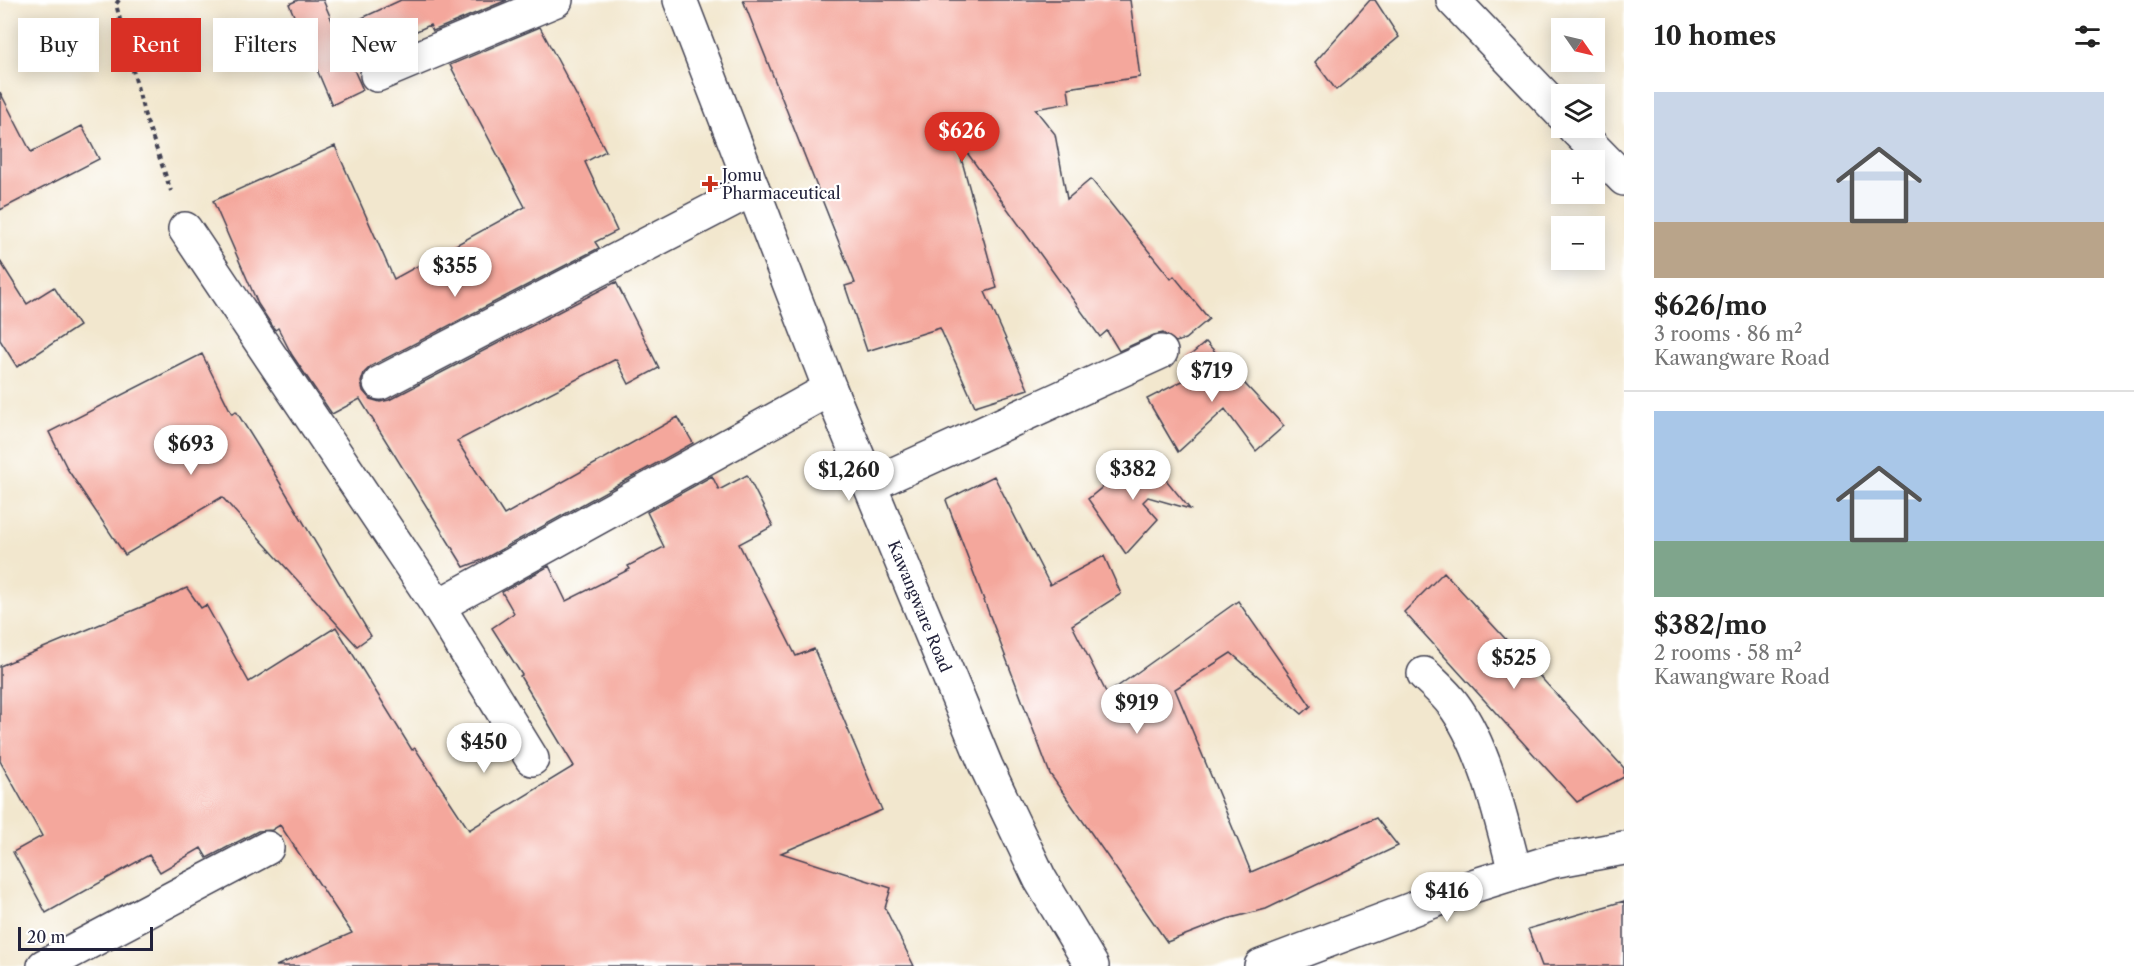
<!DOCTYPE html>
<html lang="en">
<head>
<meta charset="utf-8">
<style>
	body { margin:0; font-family:"Libre Caslon Text",serif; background:#f2f2f2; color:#222; height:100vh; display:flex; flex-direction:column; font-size:22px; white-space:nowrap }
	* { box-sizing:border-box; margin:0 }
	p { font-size:20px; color:#767676 }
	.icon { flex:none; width:33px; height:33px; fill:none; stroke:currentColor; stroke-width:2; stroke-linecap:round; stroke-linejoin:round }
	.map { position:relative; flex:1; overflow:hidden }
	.sheet { display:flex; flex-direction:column; background:#fff; width:510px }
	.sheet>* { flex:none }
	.guide { position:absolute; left:18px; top:18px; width:570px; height:54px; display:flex; gap:12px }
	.needle { width:39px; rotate:124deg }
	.fabs { position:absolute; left:1551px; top:18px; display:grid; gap:12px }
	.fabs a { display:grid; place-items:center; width:54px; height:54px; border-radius:0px; background:#fff; box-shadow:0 3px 15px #0003; font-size:30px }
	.scale { position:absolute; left:18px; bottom:15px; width:135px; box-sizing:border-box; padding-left:6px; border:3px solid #22223b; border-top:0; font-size:16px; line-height:21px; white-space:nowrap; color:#22223b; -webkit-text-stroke:4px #fff; paint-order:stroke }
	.price { position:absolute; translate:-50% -51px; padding:0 14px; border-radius:21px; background:#fff; color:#222; font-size:20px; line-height:39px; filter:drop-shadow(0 2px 3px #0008) }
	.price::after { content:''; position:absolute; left:50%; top:36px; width:18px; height:14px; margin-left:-9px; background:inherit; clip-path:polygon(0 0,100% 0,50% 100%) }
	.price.active { background:#d93025; color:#fff }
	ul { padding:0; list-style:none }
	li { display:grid; align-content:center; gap:12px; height:318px; padding:0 30px }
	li+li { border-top:2px solid #e0e0e0 }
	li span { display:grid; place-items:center; height:186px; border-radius:0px; color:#555 }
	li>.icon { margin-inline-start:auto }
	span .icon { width:108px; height:108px; fill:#fffc; stroke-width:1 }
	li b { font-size:26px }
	h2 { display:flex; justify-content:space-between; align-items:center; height:72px; padding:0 30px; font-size:26px }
	.pill { padding:0 21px; border-radius:0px; background:#fff; box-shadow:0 3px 15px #0003; font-size:21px; line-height:54px }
	.pill.active { background:#d93025; color:#fff }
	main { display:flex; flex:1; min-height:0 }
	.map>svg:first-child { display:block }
	.building { fill:#f4a79c }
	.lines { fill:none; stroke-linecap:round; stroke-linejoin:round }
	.minor-casing { stroke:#414051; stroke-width:36 }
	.path { stroke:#414051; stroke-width:4; stroke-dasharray:4.5 4.5; stroke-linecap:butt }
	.minor { stroke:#fff; stroke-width:33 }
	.poi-dot { fill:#c8321e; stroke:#fff; stroke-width:2 }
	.labels { text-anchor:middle; stroke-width:4.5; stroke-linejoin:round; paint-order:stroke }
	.poi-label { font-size:16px; fill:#22223b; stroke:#fff; text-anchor:start }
	.street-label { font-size:16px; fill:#22223b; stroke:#fff }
</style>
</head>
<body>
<main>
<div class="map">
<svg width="1624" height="966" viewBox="0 0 1624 966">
	<rect width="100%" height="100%" fill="#fff"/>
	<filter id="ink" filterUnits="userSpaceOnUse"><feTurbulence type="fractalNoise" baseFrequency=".0167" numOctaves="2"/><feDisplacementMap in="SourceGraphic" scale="12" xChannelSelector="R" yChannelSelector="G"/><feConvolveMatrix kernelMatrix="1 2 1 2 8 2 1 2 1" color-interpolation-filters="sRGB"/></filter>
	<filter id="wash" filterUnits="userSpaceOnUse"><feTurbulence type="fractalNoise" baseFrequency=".008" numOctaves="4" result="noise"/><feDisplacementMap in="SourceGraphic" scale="24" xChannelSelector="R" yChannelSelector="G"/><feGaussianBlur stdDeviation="1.35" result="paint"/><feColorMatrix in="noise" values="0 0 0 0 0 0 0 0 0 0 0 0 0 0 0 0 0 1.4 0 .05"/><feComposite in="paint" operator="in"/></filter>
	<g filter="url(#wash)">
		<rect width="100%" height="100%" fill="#f2e7ce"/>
		<g id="blocks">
			<path class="building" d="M 298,0 L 323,0 L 336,30 L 401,0 L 507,0 L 433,31 L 430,25 L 350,61 L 363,90 L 332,105 L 289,4 Z
				M 743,0 L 1130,0 L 1140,77 L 1068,88 L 1070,103 L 1035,109 L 1055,134 L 1067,199 L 1091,179 L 1171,279 L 1174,276 L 1209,319 L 1185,339 L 1176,342 L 1163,333 L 1154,335 L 1119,351 L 1107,331 L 1100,337 L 955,136 L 997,288 L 985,292 L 1028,389 L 975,406 L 940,328 L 867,351 L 845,286 L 855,283 Z
				M 1370,0 L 1375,0 L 1399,37 L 1336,90 L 1315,62 Z
				M 540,27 L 606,151 L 585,162 L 617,231 L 595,242 L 599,248 L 371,366 L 364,373 L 361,382 L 363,391 L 370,399 L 380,402 L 389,400 L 616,282 L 659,368 L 629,384 L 616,359 L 457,441 L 504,515 L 678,417 L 693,443 L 482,560 L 464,567 L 360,399 L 332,414 L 292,355 L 278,328 L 275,330 L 258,304 L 213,201 L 335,146 L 394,279 L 525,207 L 450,65 Z
				M 0,92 L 31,152 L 82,126 L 99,159 L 0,210 Z
				M 0,261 L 27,304 L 54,287 L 79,326 L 17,367 L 0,340 Z
				M 1206,342 L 1284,426 L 1256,451 L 1225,409 L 1178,452 L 1147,399 L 1198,373 L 1187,358 Z
				M 202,354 L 232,414 L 236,411 L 261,451 L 371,636 L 357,646 L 222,497 L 125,555 L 68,470 L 49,432 Z
				M 1144,453 L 1190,509 L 1148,497 L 1143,502 L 1158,519 L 1126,554 L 1088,499 Z
				M 747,475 L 773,526 L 739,544 L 796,656 L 814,649 L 882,810 L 781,853 L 891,888 L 885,908 L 914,966 L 276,966 L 352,933 L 280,825 L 272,830 L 258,831 L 207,858 L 201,848 L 160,872 L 149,855 L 46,913 L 13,852 L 42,836 L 0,761 L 0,666 L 187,588 L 201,608 L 206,605 L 249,682 L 336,627 L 412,750 L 415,748 L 469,830 L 574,766 L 520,676 L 522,675 L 492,628 L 514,613 L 502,592 L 549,566 L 566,601 L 630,569 L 628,566 L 664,547 L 647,512 L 712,476 L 719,490 Z
				M 994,476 L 1050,585 L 1104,556 L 1121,594 L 1072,625 L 1107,694 L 1238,601 L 1311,706 L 1302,714 L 1231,653 L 1175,689 L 1251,872 L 1376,818 L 1398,846 L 1266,909 L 1227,919 L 1167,942 L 1050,774 L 946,500 Z
				M 1444,572 L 1624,768 L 1624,777 L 1577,802 L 1404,612 Z
				M 1624,901 L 1624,966 L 1542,966 L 1528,929 Z"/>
		</g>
	</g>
	<g filter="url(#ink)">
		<use href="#blocks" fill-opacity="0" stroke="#414051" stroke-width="1.5"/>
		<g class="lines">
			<g class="minor-casing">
				<g id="minor">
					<path id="s1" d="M 680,0 L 830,389 L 986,766 L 1040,879 L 1092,966"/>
					<path d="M 1453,0 L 1562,114"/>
					<path d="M 377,75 L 556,0"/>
					<path d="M 1574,128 L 1624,179"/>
					<path d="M 185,229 L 438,606"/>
					<path d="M 380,383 L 753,189"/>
					<path d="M 870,485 L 1161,352"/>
					<path d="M 1424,674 C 1434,684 1445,693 1453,704 C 1485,746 1502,822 1515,872"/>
					<path d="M 532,759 L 438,606 L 830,389"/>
					<path d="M 44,966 L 267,848"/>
					<path d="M 1261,966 L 1476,885 L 1553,861 L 1624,848"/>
				</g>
			</g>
			<path class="path" d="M 119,0 L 116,4 L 144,113 L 171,191"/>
			<use href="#minor" class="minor"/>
		</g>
	</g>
	<path class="poi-dot" d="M707 175h6v6h6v6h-6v6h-6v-6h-6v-6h6z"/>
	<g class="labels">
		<g class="poi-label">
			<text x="722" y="181">Jomu<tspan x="722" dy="18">Pharmaceutical</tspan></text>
		</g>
		<g class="street-label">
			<text dy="6" stroke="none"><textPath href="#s1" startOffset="652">Kawangware Road</textPath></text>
		</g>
	</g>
</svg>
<div class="fabs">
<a><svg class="needle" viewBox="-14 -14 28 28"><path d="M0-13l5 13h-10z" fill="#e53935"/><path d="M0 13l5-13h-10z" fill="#767676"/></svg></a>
<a><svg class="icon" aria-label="layers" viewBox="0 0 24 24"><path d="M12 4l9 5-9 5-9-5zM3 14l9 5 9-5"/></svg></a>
<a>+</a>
<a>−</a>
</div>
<div class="scale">20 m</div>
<b class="price active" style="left:962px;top:163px">$626</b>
<b class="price" style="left:455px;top:298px">$355</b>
<b class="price" style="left:1212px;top:403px">$719</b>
<b class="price" style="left:191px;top:476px">$693</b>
<b class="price" style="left:1133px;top:501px">$382</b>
<b class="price" style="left:849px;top:502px">$1,260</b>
<b class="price" style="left:1514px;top:690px">$525</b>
<b class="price" style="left:1137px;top:735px">$919</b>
<b class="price" style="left:484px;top:774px">$450</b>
<b class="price" style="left:1447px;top:923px">$416</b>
<div class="guide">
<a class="pill">Buy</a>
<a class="pill active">Rent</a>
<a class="pill">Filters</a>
<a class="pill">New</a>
</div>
</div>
<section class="sheet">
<h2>10 homes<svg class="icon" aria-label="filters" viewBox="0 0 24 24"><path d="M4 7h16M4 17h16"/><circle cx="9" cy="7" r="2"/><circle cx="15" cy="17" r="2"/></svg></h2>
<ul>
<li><span style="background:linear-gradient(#c9d6e8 70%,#b9a48a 0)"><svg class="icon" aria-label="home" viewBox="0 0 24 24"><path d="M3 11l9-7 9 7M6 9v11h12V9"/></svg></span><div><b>$626/mo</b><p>3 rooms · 86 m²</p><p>Kawangware Road</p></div></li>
<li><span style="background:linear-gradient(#a9c7e8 70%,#7fa58c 0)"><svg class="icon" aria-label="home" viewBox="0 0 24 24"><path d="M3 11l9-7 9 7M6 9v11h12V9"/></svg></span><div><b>$382/mo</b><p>2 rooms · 58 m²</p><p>Kawangware Road</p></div></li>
</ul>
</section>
</main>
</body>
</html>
